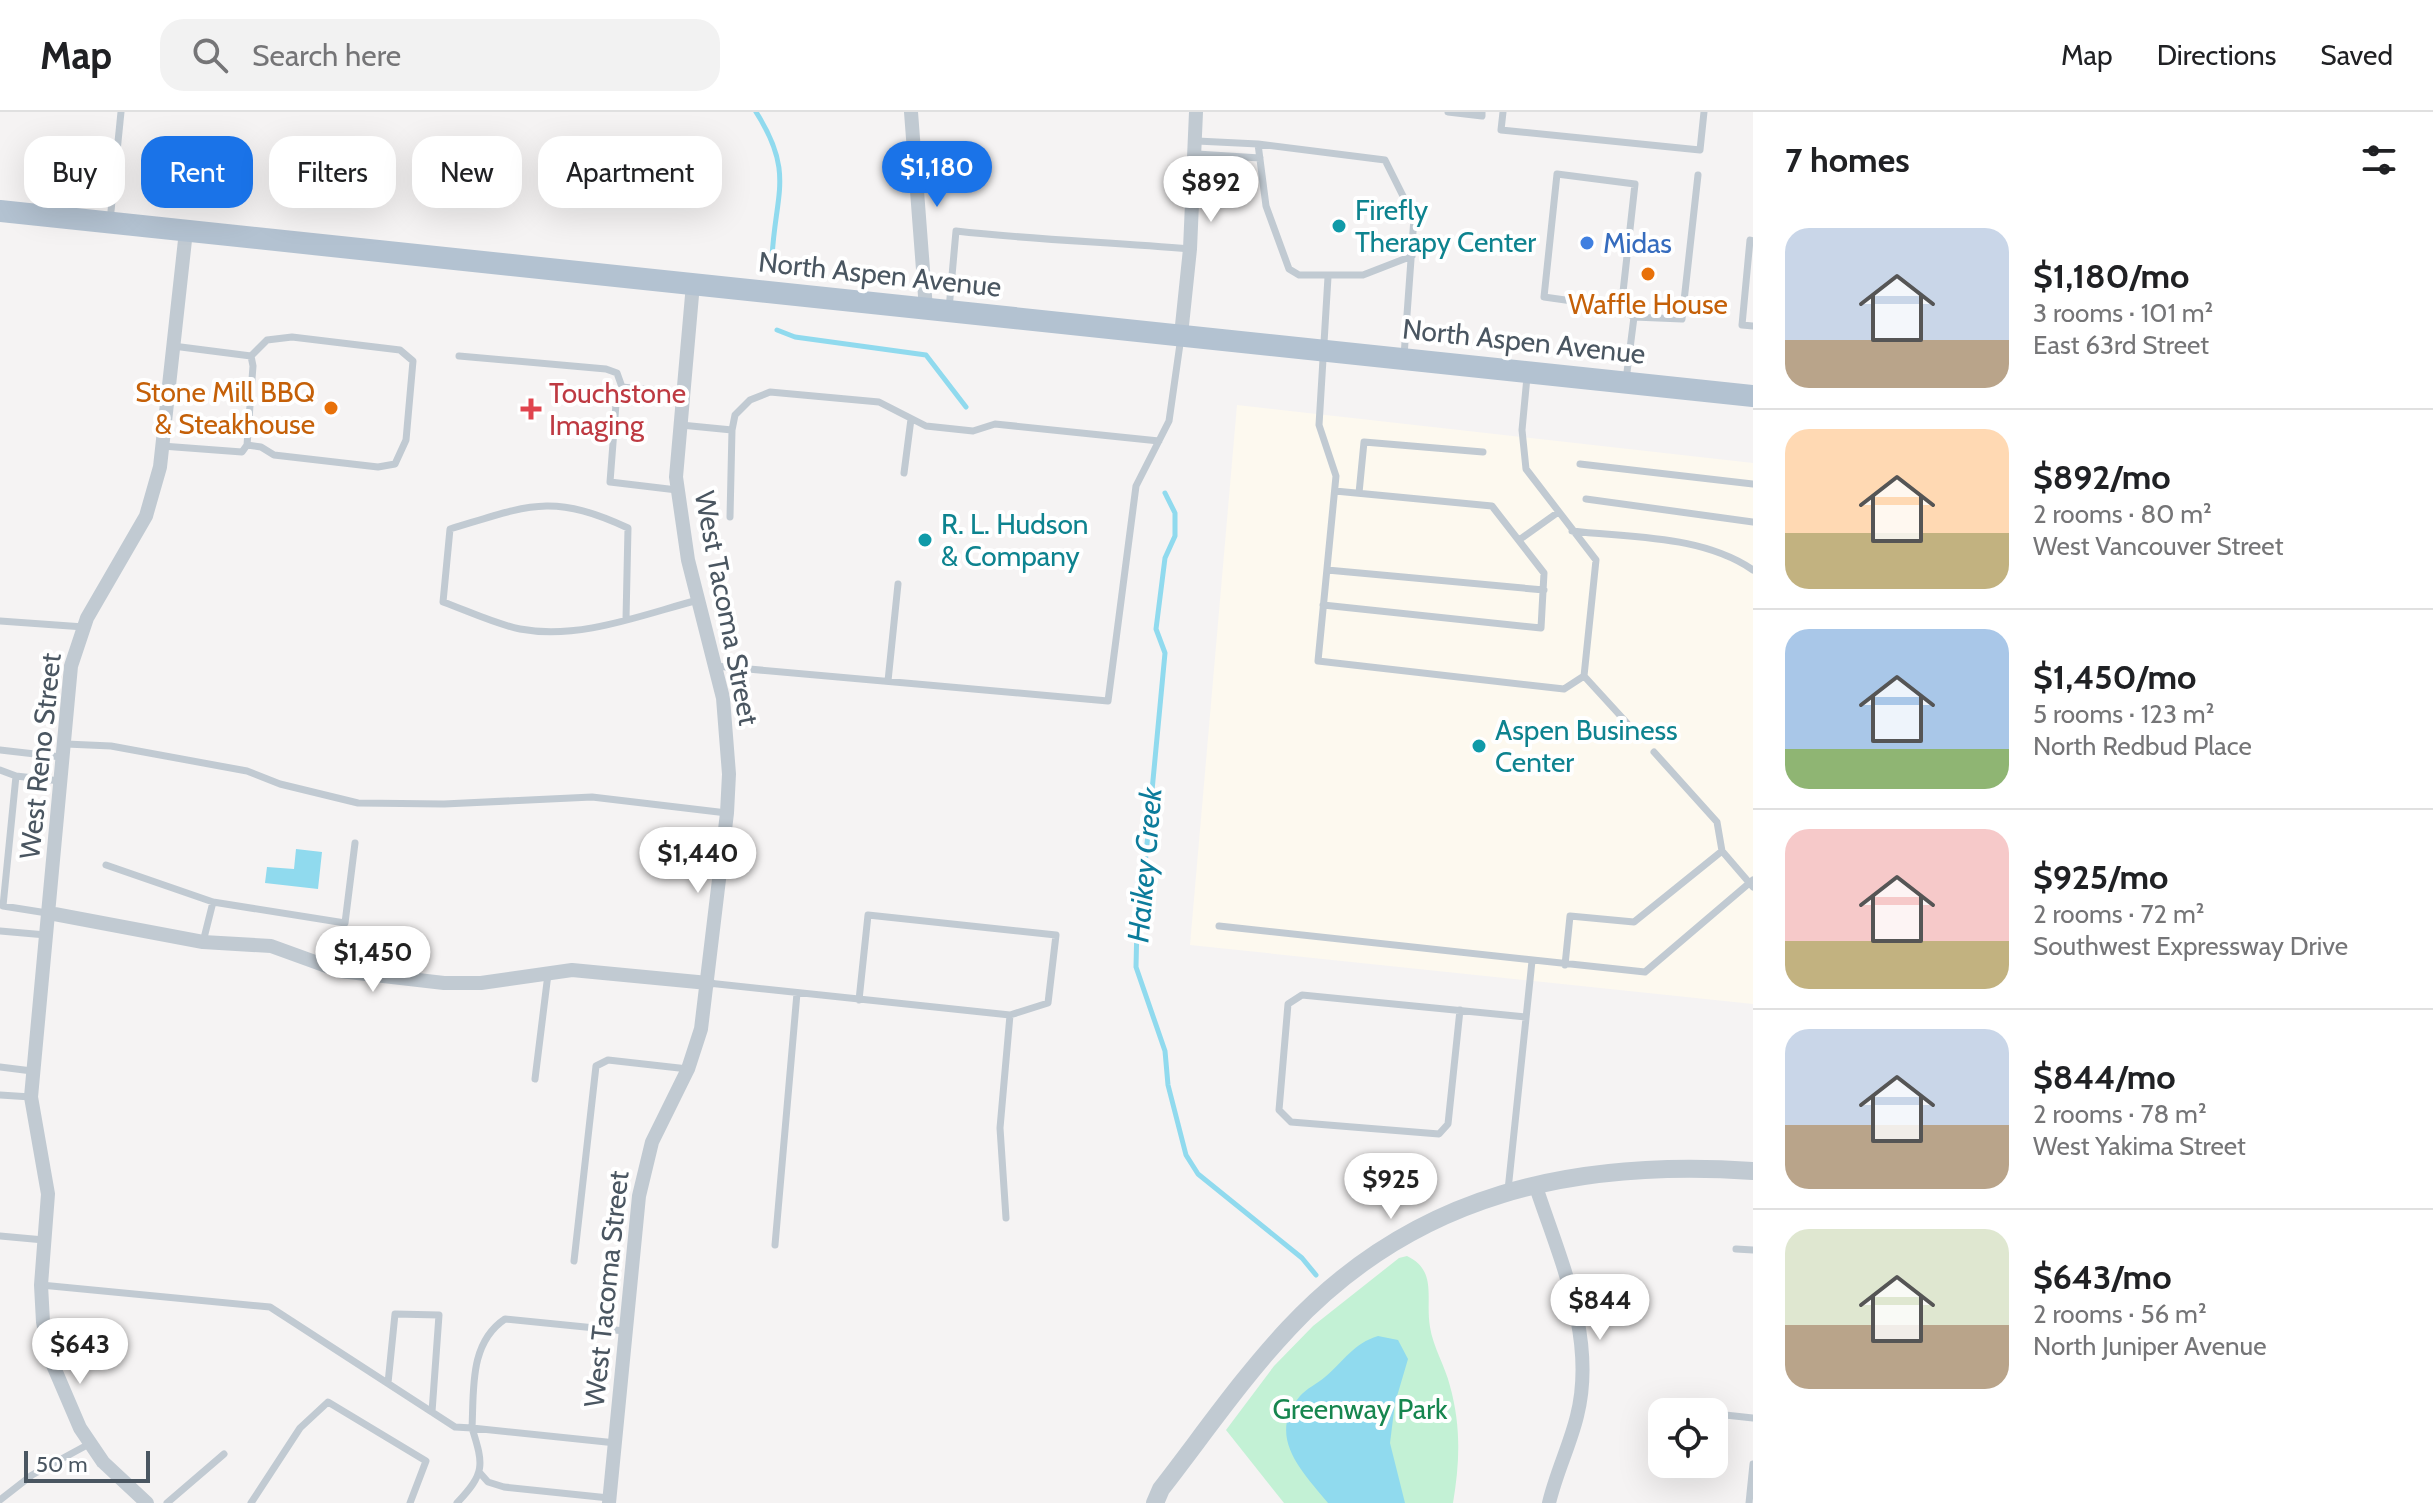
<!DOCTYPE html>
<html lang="en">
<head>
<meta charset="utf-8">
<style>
	body { margin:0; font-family:Cabin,sans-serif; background:#f2f2f2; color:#202124; height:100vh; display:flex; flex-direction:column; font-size:30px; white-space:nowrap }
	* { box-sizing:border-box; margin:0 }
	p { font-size:26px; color:#757577 }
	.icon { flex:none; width:44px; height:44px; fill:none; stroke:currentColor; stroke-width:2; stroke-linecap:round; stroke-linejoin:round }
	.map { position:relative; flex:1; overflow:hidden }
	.panel { display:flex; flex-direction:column; background:#fff; width:680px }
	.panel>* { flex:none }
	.hud { position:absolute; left:24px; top:24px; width:760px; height:72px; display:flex; gap:16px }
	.buttons { position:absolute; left:1648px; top:1286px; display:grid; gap:16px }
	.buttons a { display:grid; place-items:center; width:80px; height:80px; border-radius:16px; background:#fff; box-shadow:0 8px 32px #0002; font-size:40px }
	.scale { position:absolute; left:24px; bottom:20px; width:126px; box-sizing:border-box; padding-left:8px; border:4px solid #4a5661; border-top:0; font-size:22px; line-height:28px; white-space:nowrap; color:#4a5661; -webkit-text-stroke:6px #fff; paint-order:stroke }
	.price { position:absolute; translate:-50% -68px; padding:0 18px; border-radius:28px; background:#fff; color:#222; font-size:26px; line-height:52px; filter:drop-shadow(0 2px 4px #0008) }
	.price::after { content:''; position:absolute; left:50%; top:48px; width:24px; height:18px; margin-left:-12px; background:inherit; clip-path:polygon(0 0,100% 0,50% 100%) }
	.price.selected { background:#1a73e8; color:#fff }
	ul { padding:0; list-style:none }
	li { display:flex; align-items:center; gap:24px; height:200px; padding:0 32px }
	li+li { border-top:2px solid #e0e0e0 }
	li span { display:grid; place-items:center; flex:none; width:224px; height:160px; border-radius:24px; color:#555 }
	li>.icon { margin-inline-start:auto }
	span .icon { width:96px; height:96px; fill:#fffc; stroke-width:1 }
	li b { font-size:34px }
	h2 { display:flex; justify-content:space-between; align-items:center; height:96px; padding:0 32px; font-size:34px }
	.chip { padding:0 28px; border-radius:24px; background:#fff; box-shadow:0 8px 32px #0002; font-size:28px; line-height:72px }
	.chip.selected { background:#1a73e8; color:#fff }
	header { display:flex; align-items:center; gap:48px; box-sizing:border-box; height:112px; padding:0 40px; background:#fff; border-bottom:2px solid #e0e0e0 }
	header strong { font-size:38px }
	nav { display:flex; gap:44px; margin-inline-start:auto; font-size:28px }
	.search { width:560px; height:72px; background:#f2f2f2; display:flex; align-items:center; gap:20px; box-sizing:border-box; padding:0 28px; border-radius:24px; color:#757577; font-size:30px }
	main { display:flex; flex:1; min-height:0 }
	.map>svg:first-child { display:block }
	.commercial { fill:#fdf9ef }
	.green { fill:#c3f1d5 }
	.water { fill:#90daee }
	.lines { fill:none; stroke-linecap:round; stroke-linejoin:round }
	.stream { stroke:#90daee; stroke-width:5 }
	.service { stroke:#c1cad2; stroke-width:7 }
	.minor { stroke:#c1cad2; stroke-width:14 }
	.tertiary { stroke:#c1cad2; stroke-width:18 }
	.primary { stroke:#b3c2d1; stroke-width:22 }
	.culture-dot { fill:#0f9aa8; stroke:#fff; stroke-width:3 }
	.shop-dot { fill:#3f7fe0; stroke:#fff; stroke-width:3 }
	.food-dot { fill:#e8710a; stroke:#fff; stroke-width:3 }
	.health-dot { fill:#e0444e; stroke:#fff; stroke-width:3 }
	.labels { text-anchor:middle; stroke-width:8; stroke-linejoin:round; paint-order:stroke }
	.culture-label { font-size:28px; fill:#0d838f; stroke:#fff; text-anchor:start }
	.shop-label { font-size:28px; fill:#366cbe; stroke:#fff; text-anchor:start }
	.street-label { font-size:28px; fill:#4a5661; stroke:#fff }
	.food-label { font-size:28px; fill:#c56008; stroke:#fff }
	.health-label { font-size:28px; fill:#be3a42; stroke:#fff; text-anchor:start }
	.park-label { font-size:28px; fill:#17864f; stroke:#fff }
	.water-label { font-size:30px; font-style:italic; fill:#0c7c9b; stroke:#fff }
</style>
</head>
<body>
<header>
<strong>Map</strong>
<div class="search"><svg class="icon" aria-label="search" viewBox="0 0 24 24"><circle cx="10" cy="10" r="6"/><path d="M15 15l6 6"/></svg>Search here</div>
<nav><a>Map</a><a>Directions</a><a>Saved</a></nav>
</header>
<main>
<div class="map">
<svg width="1753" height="1391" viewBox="0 0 1753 1391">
	<rect width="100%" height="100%" fill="#f5f3f3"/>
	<path class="commercial" d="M 1237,293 L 1753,351 L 1753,892 L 1190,833 Z"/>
	<path class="green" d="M 1407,1144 C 1438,1159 1425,1186 1430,1215 C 1433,1235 1445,1254 1450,1274 C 1461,1314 1460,1350 1453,1391 L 1284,1391 L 1226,1318 L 1274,1254 L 1313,1214 L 1399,1146 Z"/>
	<path class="water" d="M 296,737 L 322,740 L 318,777 L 265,771 L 267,755 L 294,757 Z
		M 1378,1224 L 1398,1228 L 1408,1247 L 1395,1291 L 1390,1331 L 1405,1391 L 1328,1391 C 1302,1359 1266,1325 1300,1284 C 1307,1276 1317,1272 1325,1265 C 1343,1250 1354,1231 1378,1224 Z"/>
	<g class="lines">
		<path class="stream" d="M 756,0 C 795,61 775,82 772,146
			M 777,218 L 795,225 L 926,243 L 966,295
			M 1165,381 L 1175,401 L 1175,424 L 1165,446 L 1156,517 L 1165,541 L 1145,753 L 1138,767 L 1136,855 L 1165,939 L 1168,973 L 1186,1043 L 1198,1062 L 1302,1146 L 1316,1163"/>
		<path class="service" d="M 1448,0 L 1482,4 L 1482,0
			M 1503,0 L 1501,18 L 1700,38 L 1704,0
			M 1197,29 L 1258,32 L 1385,48 L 1414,106 L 1404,244
			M 1258,32 L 1266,94 L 1289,157 L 1299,163 L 1363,163 L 1412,144
			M 1197,42 L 1260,46
			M 110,109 L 121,0
			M 1753,129 L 1750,128 L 1742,213 L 1753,214
			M 1328,165 L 1319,313 L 1336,364 L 1318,549 L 1564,577 L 1584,564
			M 949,197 L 956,119 C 1034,128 1112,130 1190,137
			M 1621,198 L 1635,72 L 1557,62 L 1544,185 L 1615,195 L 1634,205
			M 459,244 L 606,257 L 617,261 L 622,275 L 616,292 L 610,370 L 677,378
			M 1527,265 L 1522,318 L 1526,357 L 1596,448 L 1584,564 L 1627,611
			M 1626,268 L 1634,205 L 1682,207 L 1698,63
			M 622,275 L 681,281
			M 681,313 L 732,318 L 730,405
			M 732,318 L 735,303 L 750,288 L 770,280 L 879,290 L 926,314 L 973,319 L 995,312 L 1159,329
			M 247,333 L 261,335 L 274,343 L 378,355 L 395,352 L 406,328 L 413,249 L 400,238 L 292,225 L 267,228 L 251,244
			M 162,334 L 242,340 L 247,333 L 253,254 L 251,244 L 173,234
			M 1580,352 L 1753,372
			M 904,361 L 911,307
			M 1359,381 L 1364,330 L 1483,340
			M 1586,387 L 1753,410
			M 1572,419 C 1632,426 1702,423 1753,458
			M 1519,428 L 1557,401
			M 1327,458 L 1544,478
			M 1323,493 L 1541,516 L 1544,461 L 1492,394 L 1335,379
			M 626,507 L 628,416 C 551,380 527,394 450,417 L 443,490 C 468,499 495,512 520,517 C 580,528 641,503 698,488
			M 0,509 L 84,515
			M 715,554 L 1108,589 L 1136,374 L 1169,309 L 1181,225
			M 888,569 L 898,472
			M 66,632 L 111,634 L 247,659 L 280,672 L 358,691 L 444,692 L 592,685 L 727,701
			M 0,638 L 61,645
			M 1654,640 L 1717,710 L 1722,739 L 1753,775
			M 0,658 L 16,664
			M 106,753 L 213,790 L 345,811 L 355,731
			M 47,801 L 3,794 L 16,664 L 60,669
			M 1219,814 L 1645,860 L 1753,768
			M 0,819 L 46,823
			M 203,830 L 213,790
			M 1565,853 L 1570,804 L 1634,810 L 1722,739
			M 708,871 L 1010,903 L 1000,1016 L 1006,1106
			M 859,888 L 868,803 L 1056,823 L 1048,891 L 1010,903
			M 1460,898 L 1448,1012 L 1439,1022 L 1291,1010 L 1279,998 L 1288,892 L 1302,883 L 1526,905
			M 0,955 L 32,959
			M 535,967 L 548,862
			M 0,983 L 31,985
			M 1508,1078 L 1532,849
			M 0,1124 L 44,1128
			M 775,1133 L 797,881
			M 1736,1137 L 1753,1138
			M 574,1149 L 596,954 L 608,948 L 688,957
			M 41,1173 L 270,1195 L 455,1315 L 472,1316 C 484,1354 485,1361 457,1391
			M 388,1271 L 395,1202 L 439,1203 L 432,1300
			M 1716,1302 L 1753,1306
			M 616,1331 L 472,1316 C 474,1278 469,1231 505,1207 L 625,1219
			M 480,1361 L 488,1370 L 504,1375 L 609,1386
			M 0,1388 L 32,1363 L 89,1332
			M 167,1391 L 224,1342
			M 251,1391 L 300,1316 L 328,1290 L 426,1349 L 410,1391
			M 1749,1391 L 1753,1352"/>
		<path class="minor" d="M 911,0 L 926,197
			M 1181,223 L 1190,137 L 1196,0
			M 49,801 L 203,830 L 271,834 L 340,859 L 444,871 L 481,871 L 572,858 L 708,871
			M 1535,1072 C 1559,1145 1597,1226 1577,1304 C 1570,1333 1556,1361 1549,1391
			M 147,1391 L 103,1350 L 80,1316 L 50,1246 L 43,1210 L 41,1173 L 48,1082 L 31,985 L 71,554 L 87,506 L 146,404 L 160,355 L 186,119
			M 609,1391 L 639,1084 L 652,1030 L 688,957 L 701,917 L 727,701 L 729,662 L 723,586 L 688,448 L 676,365 L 693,172"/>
		<path class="tertiary" d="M 1155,1391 L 1161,1377 C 1203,1323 1242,1266 1289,1216 C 1415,1081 1575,1047 1753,1059"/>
		<path class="primary" d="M 0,99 L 1753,284"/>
	</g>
	<g class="culture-dot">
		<circle cx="1339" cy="114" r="8"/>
		<circle cx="925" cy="428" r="8"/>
		<circle cx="1479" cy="634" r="8"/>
	</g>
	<circle class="shop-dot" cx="1587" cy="131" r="8"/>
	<g class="food-dot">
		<circle cx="1648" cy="162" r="8"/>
		<circle cx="331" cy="296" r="8"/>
	</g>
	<path class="health-dot" d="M527 285h8v8h8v8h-8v8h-8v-8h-8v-8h8z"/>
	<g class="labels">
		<g class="culture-label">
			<text x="1355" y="108">Firefly<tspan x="1355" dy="32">Therapy Center</tspan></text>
			<text x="941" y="422">R. L. Hudson<tspan x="941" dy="32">&amp; Company</tspan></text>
			<text x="1495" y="628">Aspen Business<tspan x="1495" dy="32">Center</tspan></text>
		</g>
		<g class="shop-label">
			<text x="1603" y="141">Midas</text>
		</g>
		<g class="street-label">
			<text transform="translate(880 162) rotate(6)" y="10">North Aspen Avenue</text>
			<text transform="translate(1524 229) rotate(6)" y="10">North Aspen Avenue</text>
			<text transform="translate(727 496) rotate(79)" y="10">West Tacoma Street</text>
			<text transform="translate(40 644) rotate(-84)" y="10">West Reno Street</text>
			<text transform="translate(606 1177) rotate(-84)" y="10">West Tacoma Street</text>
		</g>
		<g class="food-label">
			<text x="1648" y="202">Waffle House</text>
			<text x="315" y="290" text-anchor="end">Stone Mill BBQ<tspan x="315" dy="32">&amp; Steakhouse</tspan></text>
		</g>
		<g class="health-label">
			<text x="549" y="291">Touchstone<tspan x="549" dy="32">Imaging</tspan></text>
		</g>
		<g class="park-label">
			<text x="1360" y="1307">Greenway Park</text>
		</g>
		<g class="water-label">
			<text transform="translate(1145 753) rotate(-85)" y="10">Haikey Creek</text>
		</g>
	</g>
</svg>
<div class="buttons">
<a><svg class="icon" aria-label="locate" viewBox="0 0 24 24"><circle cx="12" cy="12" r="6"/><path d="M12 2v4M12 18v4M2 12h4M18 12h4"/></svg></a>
</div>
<div class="scale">50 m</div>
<b class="price selected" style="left:937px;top:97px">$1,180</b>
<b class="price" style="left:1211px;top:112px">$892</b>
<b class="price" style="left:698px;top:783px">$1,440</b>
<b class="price" style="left:373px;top:882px">$1,450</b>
<b class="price" style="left:1391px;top:1109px">$925</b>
<b class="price" style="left:1600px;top:1230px">$844</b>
<b class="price" style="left:80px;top:1274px">$643</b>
<div class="hud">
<a class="chip">Buy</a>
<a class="chip selected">Rent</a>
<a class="chip">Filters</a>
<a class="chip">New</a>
<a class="chip">Apartment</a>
</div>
</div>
<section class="panel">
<h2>7 homes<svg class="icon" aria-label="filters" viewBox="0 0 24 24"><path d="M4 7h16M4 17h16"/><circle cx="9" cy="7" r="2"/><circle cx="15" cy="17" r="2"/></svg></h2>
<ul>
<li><span style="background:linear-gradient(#c9d6e8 70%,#b9a48a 0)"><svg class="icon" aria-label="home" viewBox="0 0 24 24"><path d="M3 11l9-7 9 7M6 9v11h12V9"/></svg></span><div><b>$1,180/mo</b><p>3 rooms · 101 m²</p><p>East 63rd Street</p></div></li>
<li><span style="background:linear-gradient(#ffd9b3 65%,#c2b280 0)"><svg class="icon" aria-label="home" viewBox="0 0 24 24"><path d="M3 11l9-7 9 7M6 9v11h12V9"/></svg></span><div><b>$892/mo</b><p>2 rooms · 80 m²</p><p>West Vancouver Street</p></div></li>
<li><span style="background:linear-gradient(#a9c7e8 75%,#8fb573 0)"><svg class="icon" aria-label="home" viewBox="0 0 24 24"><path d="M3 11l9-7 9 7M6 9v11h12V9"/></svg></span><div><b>$1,450/mo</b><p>5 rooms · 123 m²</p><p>North Redbud Place</p></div></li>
<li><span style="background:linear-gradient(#f6c9c9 70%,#c2b280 0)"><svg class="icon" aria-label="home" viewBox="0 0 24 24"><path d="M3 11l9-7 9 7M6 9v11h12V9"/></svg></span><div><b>$925/mo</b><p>2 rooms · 72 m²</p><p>Southwest Expressway Drive</p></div></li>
<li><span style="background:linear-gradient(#c9d6e8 60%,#b9a48a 0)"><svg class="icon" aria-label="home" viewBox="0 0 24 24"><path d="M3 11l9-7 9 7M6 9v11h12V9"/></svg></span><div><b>$844/mo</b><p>2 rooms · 78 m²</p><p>West Yakima Street</p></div></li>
<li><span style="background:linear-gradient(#dfe7d0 60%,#b9a48a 0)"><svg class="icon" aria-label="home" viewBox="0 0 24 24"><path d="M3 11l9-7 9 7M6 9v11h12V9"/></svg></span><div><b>$643/mo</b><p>2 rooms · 56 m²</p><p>North Juniper Avenue</p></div></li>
</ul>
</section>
</main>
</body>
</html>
